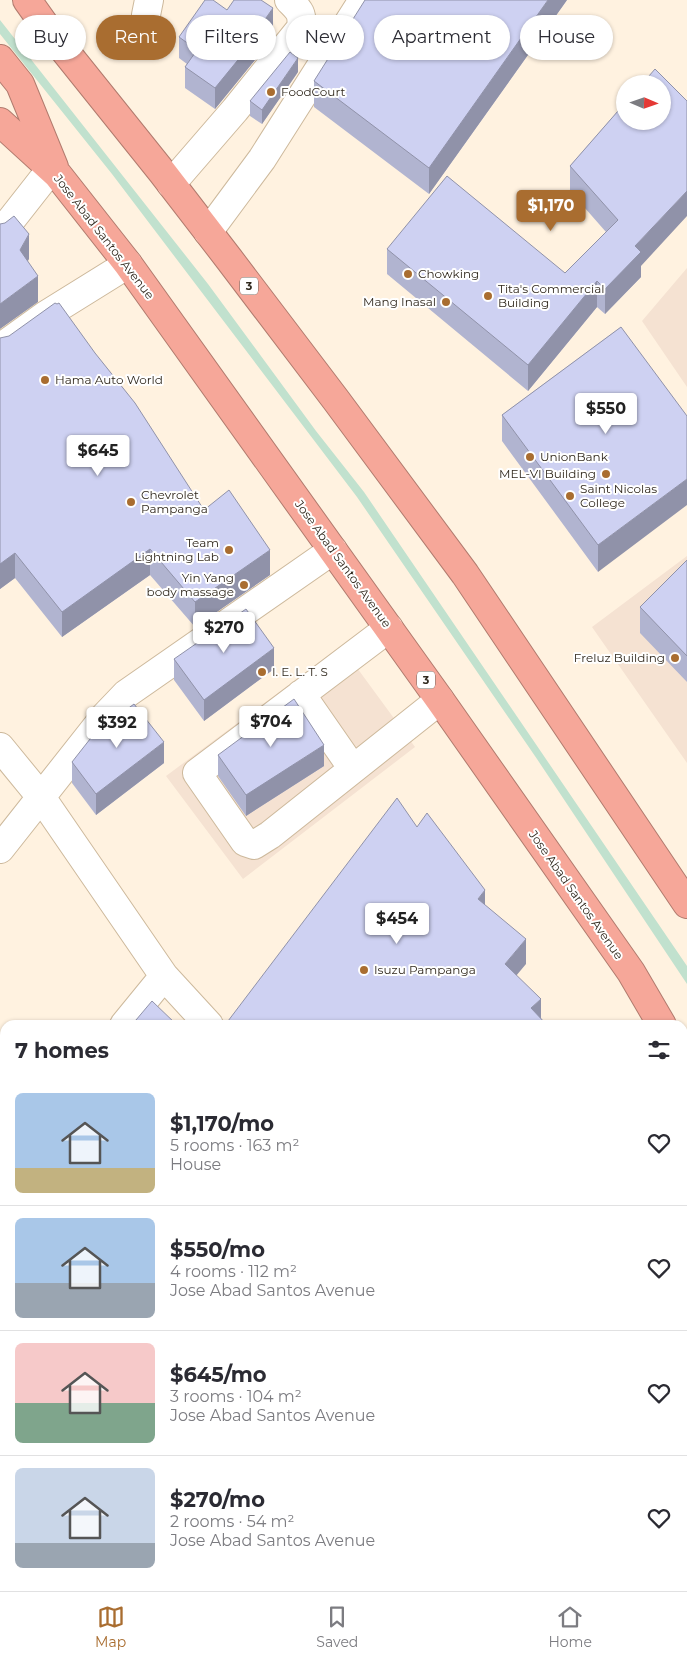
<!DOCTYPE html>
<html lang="en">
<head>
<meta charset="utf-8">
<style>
	body { margin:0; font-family:Montserrat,sans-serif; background:#f2f2f3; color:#2b2b33; height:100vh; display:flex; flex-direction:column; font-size:19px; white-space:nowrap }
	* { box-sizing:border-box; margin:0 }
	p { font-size:16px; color:#7c7c81 }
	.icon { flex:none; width:28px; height:28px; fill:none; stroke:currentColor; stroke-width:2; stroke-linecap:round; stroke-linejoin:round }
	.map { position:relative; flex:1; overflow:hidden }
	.sheet { position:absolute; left:0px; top:1020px; width:688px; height:571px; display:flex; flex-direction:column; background:#fff; border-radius:15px 15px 0 0; box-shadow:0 1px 4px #0004 }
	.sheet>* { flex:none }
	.hud { position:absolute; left:15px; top:15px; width:658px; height:45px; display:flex; gap:10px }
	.needle { width:32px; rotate:92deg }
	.buttons { position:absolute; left:616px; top:75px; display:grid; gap:10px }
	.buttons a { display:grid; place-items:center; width:55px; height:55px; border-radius:50%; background:#fff; box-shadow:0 1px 4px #0004; font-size:25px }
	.price { position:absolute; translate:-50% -42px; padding:0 11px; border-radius:5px; background:#fff; color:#222; font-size:16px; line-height:32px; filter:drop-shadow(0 1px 2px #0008) }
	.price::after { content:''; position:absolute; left:50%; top:30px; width:15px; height:11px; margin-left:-8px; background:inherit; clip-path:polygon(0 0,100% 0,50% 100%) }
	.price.selected { background:#a96d30; color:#fff }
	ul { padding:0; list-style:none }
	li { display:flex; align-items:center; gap:15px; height:125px; padding:0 15px }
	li+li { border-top:1px solid #e1e1e2 }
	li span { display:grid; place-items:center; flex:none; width:140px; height:100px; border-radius:8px; color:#555 }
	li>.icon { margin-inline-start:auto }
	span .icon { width:60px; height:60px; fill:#fffc; stroke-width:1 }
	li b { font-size:21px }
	h2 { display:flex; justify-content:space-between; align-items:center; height:60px; padding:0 15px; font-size:21px }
	.chip { padding:0 18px; border-radius:22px; background:#fff; box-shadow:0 1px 4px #0004; font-size:18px; line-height:45px }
	.chip.selected { background:#a96d30; color:#fff }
	.menu { display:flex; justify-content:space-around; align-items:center; height:70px; border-top:1px solid #e1e1e2; background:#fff; font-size:14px; color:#7c7c81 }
	.menu a { display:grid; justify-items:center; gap:2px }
	.menu .selected { color:#a96d30 }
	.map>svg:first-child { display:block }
	.commercial { fill:#f5e2d2 }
	.green { fill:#c1e1ce }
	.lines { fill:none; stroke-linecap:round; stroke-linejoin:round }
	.minor-casing { stroke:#cdb99c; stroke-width:30 }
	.highway-casing { stroke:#b17b6e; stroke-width:30 }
	.minor { stroke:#fff; stroke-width:28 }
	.highway { stroke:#f6a799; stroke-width:28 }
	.wall { fill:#b1b4d0 }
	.shaded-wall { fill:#9092a9 }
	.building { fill:#ced1f2; stroke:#9092a9 }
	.poi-dot { fill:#a96d30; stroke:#fff; stroke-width:2 }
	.labels { text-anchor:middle; stroke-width:4; stroke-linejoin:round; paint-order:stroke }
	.shield { fill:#fff; stroke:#6e6861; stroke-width:1 }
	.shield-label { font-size:11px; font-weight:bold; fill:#30281d }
	.poi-label { font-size:12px; fill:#30281d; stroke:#fff; text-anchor:start }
	.street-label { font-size:12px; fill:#30281d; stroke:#fff }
</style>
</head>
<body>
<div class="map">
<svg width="687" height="1591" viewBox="0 0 687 1591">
	<rect width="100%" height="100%" fill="#fff2e0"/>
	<path class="commercial" d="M 687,268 L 687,387 L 642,321 Z
		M 687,556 L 687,763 L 592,627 Z
		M 341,646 L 415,747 L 243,879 L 166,776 Z
		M 682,1150 L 687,1158 L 687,1477 L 682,1480 Z"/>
	<path class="green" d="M 0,20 L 208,284 L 316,431 L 364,492 L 687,966 L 687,984 L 537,759 L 357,497 L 112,174 L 0,34 Z"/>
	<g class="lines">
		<g class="minor-casing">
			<path id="minor" d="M 146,15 L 149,0
				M 171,184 L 235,110 L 301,28 C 303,13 299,10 289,0
				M 208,232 L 262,159 L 363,0
				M 0,234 L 51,169
				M 0,348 L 46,315 L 128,264
				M 389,628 L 197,773 L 245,842 L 254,845 L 270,835 L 440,700
				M 301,694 L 353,769
				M 0,747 L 41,797 L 164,976 L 209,1025
				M 0,849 L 105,716 L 126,694 L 333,550
				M 124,1025 L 164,976
				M 0,1179 L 5,1173
				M 543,1586 L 546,1591
				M 408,1591 L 412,1586"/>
		</g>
		<g class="highway-casing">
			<path id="highway" d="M 27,0 L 49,31 L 162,172 L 229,259 L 336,400 L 465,574 L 687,904
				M 0,59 L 20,84 L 54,167
				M 0,122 L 58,175 L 128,264 L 440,700 L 631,972 L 662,1025
				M 682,1060 L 687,1067"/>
		</g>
		<use href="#minor" class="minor"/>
		<use href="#highway" class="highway"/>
	</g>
	<path class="wall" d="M 567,0 L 429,194 L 314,107 L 314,81 Z
		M 227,10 L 273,29 L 264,41 L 264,49 L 215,109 L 185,88 L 185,67 L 187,64 L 179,58 L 179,37 Z
		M 298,72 L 262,124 L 250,116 L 250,101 Z
		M 625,103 L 641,266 L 641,277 L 605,314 L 597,307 L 528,391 L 387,274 L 387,249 L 565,273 L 606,232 L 570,191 L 570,166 Z
		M 621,327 L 598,572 L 502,441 L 502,415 Z
		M 0,338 L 204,510 L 270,575 L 195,627 L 150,575 L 62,637 L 15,578 L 0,589 Z
		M 687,560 L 687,682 L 640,633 L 640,607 Z
		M 174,659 L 274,669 L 204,721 L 174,680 Z
		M 218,755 L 324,766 L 246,816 L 218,776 Z
		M 72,762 L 164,763 L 96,815 L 72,783 Z
		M 687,1460 L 687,1558 L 682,1551 L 682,1463 Z
		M 297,1586 L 388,1586 L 384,1591 L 303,1591 Z"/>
	<path class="shaded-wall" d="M 548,0 L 567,0 L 429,194 L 429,168 Z
		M 273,8 L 273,29 L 264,41 L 264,49 L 215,109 L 215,88 Z
		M 298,58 L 298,72 L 262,124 L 262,110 Z
		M 687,191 L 687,216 L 641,266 L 641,277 L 605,314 L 605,289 L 635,246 Z
		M 29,234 L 29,259 L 20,276 L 20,250 Z
		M 38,276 L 38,302 L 0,329 L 0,304 Z
		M 597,281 L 597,307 L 528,391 L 528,365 Z
		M 687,479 L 687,505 L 598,572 L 598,545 Z
		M 150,549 L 150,575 L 62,637 L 62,612 Z
		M 270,550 L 270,575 L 195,627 L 195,602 Z
		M 15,553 L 15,578 L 0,589 L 0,564 Z
		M 274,648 L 274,669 L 204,721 L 204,700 Z
		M 164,742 L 164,763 L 96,815 L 96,794 Z
		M 324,745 L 324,766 L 246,816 L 246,795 Z
		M 485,890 L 485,915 L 478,899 Z
		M 526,939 L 526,964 L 505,989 L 505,964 Z
		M 541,999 L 541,1024 L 531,1008 Z
		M 5,1101 L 5,1122 L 0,1129 L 0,1108 Z
		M 5,1303 L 5,1320 L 0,1327 L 0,1309 Z
		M 687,1352 L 687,1374 L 682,1377 L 682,1355 Z
		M 213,1586 L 222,1586 L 222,1591 L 209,1591 Z
		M 361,1586 L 371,1586 L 371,1591 L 357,1591 Z
		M 379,1586 L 388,1586 L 384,1591 L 379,1591 Z"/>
	<path class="building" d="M 205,0 L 213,0 L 227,10 L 234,0 L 261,0 L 273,8 L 261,25 L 264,28 L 215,88 L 185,67 L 197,50 L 179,37 Z
		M 365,0 L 548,0 L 429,168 L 314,81 Z
		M 290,52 L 298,58 L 262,110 L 250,101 Z
		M 655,69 L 687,101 L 687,191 L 635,246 L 641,252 L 605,289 L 597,281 L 528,365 L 387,249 L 447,176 L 565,273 L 618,220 L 570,166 L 625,103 L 625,121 L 662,121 L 662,84 L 642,84 Z
		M 14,216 L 29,234 L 20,250 L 38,276 L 0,304 L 0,224 L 5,223 Z
		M 55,303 L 57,304 L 59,303 L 95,353 L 135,403 L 204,510 L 229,490 L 270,550 L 195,602 L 150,549 L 62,612 L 15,553 L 0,564 L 0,338 L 9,336 Z
		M 621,327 L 687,416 L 687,479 L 598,545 L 502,415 Z
		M 687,560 L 687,656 L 640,607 Z
		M 246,609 L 274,648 L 204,700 L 174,659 Z
		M 294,699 L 324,745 L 246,795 L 218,755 Z
		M 134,704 L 164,742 L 96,794 L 72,762 L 94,734 Z
		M 397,798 L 417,827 L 427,813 L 485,890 L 478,899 L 526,939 L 505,964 L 541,999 L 531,1008 L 547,1025 L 225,1025 Z
		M 152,1001 L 177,1025 L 127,1025 L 130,1025 L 136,1020 Z
		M 0,1038 L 5,1041 L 5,1101 L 0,1108 Z
		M 0,1250 L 5,1254 L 5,1303 L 0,1309 Z
		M 687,1258 L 687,1352 L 682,1355 L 682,1260 Z
		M 687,1460 L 687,1534 L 682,1527 L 682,1463 Z
		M 55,1586 L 213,1586 L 209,1591 L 51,1591 Z
		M 318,1586 L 361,1586 L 357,1591 L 323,1591 Z
		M 484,1586 L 536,1586 L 538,1590 L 544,1591 L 481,1591 Z"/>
	<g class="poi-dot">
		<circle cx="271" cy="92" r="5"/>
		<circle cx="408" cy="274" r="5"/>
		<circle cx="488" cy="296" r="5"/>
		<circle cx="446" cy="302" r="5"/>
		<circle cx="45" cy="380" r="5"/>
		<circle cx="530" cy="457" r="5"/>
		<circle cx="606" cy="474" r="5"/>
		<circle cx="570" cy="496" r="5"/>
		<circle cx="131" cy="502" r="5"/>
		<circle cx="229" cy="550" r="5"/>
		<circle cx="244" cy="585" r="5"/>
		<circle cx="675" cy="658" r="5"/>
		<circle cx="262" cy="672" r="5"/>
		<circle cx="364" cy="970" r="5"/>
	</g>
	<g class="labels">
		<g class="shield">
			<rect x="240" y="277.5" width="18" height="17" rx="4"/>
			<rect x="417" y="671.5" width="18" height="17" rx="4"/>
		</g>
		<g class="shield-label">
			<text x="249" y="290">3</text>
			<text x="426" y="684">3</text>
		</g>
		<g class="poi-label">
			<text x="281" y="96">FoodCourt</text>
			<text x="418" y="278">Chowking</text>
			<text x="498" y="293">Tita's Commercial<tspan x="498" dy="14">Building</tspan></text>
			<text x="436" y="306" text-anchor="end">Mang Inasal</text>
			<text x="55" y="384">Hama Auto World</text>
			<text x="540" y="461">UnionBank</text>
			<text x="596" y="478" text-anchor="end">MEL-VI Building</text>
			<text x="580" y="493">Saint Nicolas<tspan x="580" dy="14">College</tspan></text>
			<text x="141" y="499">Chevrolet<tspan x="141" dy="14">Pampanga</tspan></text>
			<text x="219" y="547" text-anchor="end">Team<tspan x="219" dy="14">Lightning Lab</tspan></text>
			<text x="234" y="582" text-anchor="end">Yin Yang<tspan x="234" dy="14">body massage</tspan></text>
			<text x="665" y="662" text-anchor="end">Freluz Building</text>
			<text x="272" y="676">I. E. L. T. S</text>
			<text x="374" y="974">Isuzu Pampanga</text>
		</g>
		<g class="street-label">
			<text transform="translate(104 237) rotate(52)" y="4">Jose Abad Santos Avenue</text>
			<text transform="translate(343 564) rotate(54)" y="4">Jose Abad Santos Avenue</text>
			<text transform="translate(576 895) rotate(55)" y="4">Jose Abad Santos Avenue</text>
		</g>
	</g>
</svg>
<div class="buttons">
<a><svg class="needle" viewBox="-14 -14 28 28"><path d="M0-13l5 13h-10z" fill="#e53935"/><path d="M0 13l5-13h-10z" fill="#7c7c81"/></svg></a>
</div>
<b class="price selected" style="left:551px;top:232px">$1,170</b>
<b class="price" style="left:606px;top:435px">$550</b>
<b class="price" style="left:98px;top:477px">$645</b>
<b class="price" style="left:224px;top:654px">$270</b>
<b class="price" style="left:271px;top:748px">$704</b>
<b class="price" style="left:117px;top:749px">$392</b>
<b class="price" style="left:397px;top:945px">$454</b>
<div class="hud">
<a class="chip">Buy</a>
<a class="chip selected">Rent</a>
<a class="chip">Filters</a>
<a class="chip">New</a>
<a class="chip">Apartment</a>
<a class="chip">House</a>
</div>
<section class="sheet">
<h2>7 homes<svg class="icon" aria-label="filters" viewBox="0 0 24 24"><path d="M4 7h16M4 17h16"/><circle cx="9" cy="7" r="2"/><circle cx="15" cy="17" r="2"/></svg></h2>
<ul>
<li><span style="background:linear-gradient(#a9c7e8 75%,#c2b280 0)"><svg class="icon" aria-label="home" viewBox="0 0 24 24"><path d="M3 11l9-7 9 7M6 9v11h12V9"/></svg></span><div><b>$1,170/mo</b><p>5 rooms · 163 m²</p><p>House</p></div><svg class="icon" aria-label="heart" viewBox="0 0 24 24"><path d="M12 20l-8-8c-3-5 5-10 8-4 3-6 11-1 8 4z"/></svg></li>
<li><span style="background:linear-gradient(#a9c7e8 65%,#9aa5b1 0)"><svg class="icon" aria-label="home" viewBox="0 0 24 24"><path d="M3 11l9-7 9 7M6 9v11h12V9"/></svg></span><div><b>$550/mo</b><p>4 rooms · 112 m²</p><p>Jose Abad Santos Avenue</p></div><svg class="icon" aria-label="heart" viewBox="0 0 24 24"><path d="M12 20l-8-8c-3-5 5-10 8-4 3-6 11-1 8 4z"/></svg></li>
<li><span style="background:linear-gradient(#f6c9c9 60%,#7fa58c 0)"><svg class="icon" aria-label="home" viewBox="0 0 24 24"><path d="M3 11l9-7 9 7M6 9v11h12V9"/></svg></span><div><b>$645/mo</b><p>3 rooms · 104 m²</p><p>Jose Abad Santos Avenue</p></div><svg class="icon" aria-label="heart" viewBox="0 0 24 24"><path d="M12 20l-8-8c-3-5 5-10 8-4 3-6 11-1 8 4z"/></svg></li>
<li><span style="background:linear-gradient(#c9d6e8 75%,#9aa5b1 0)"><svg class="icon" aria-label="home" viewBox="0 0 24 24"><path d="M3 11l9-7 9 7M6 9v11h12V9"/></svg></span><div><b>$270/mo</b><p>2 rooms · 54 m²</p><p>Jose Abad Santos Avenue</p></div><svg class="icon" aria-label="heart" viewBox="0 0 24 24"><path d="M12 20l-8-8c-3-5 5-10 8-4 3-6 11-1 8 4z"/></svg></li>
</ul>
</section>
</div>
<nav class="menu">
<a class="selected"><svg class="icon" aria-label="map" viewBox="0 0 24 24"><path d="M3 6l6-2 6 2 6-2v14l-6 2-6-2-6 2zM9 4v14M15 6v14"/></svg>Map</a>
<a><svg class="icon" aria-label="saved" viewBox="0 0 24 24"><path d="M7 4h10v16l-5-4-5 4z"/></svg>Saved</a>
<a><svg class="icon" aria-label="home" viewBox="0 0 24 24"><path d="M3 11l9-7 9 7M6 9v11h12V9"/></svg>Home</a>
</nav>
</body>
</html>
